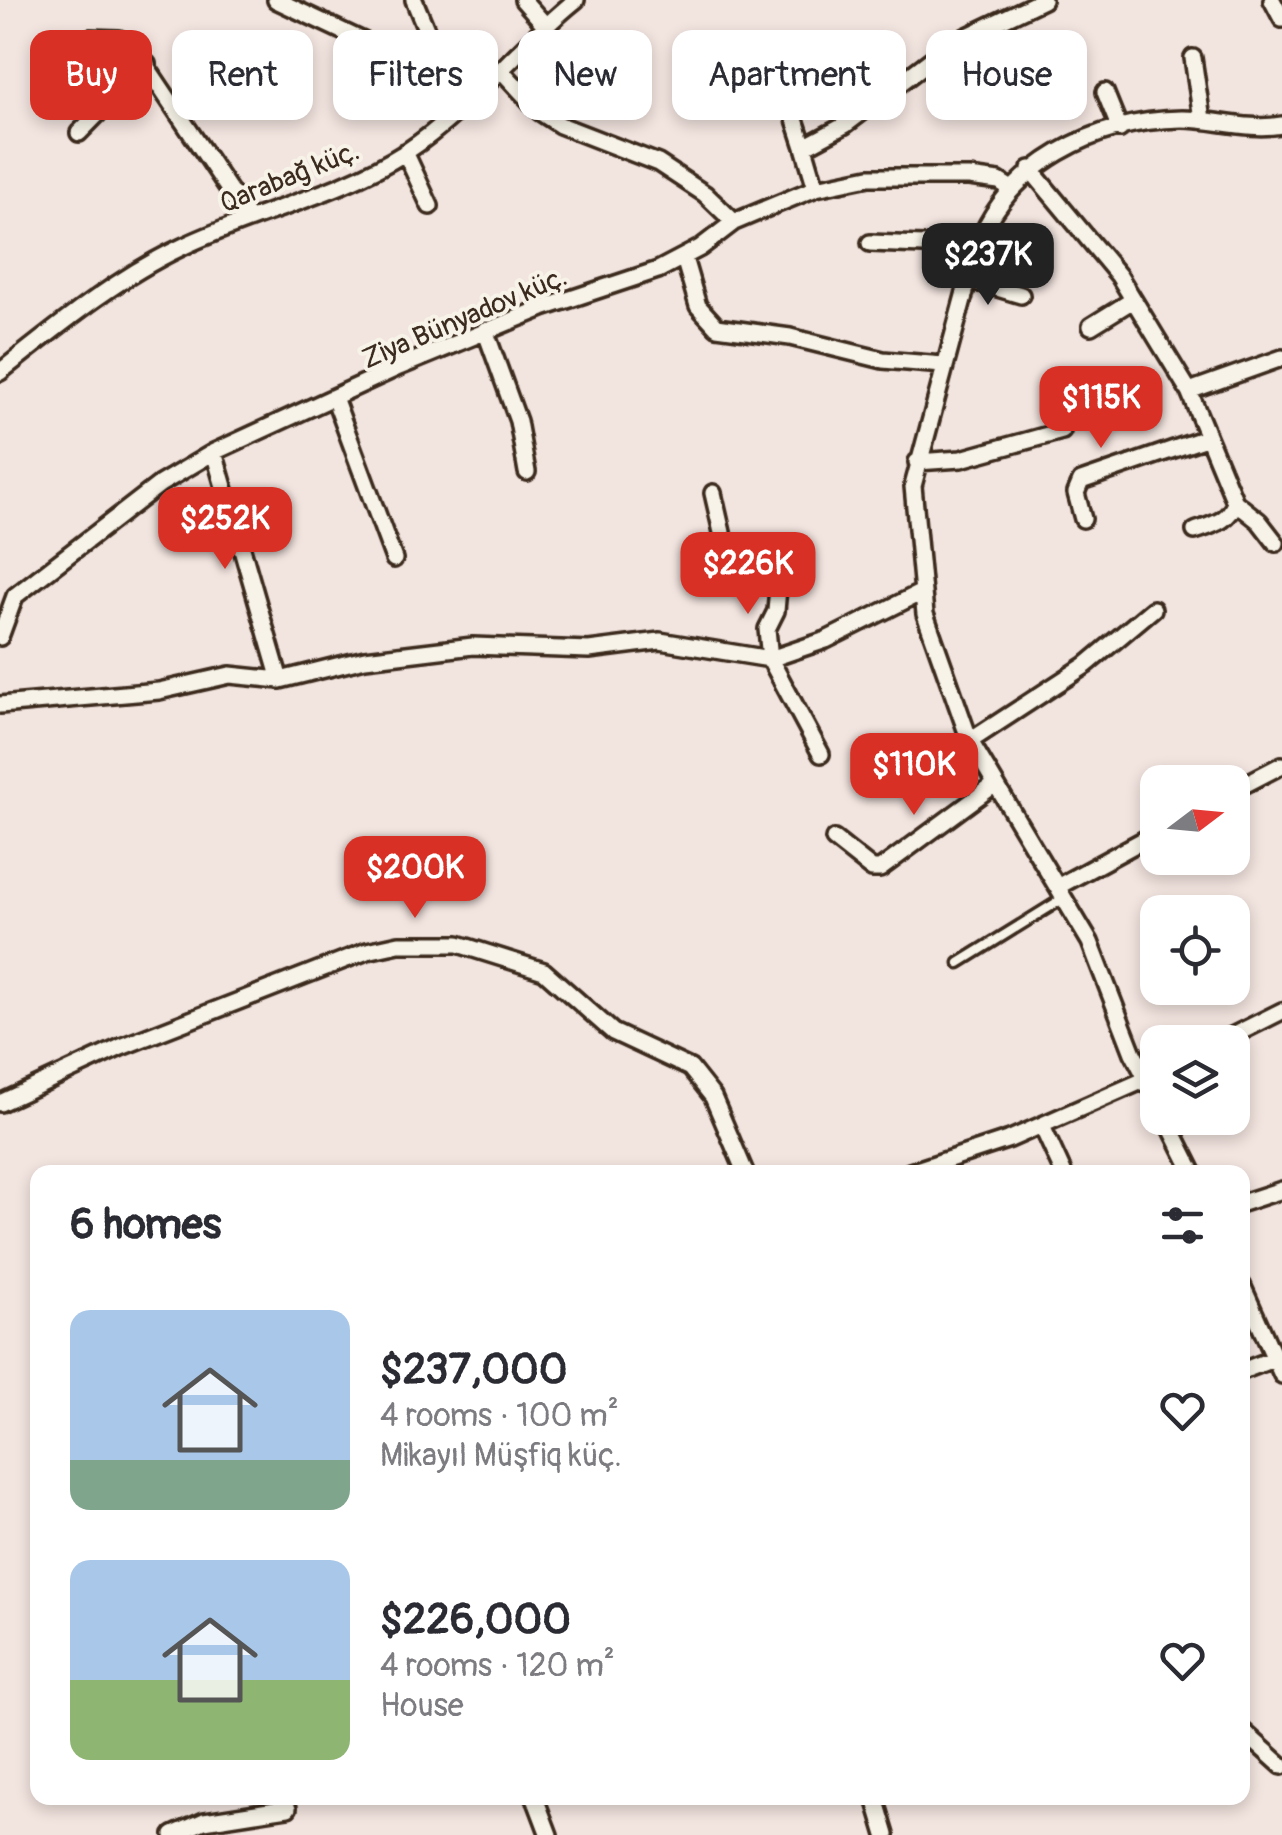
<!DOCTYPE html>
<html lang="en">
<head>
<meta charset="utf-8">
<style>
	body { margin:0; font-family:Pangolin,sans-serif; background:#f2f2f3; color:#2b2b33; height:100vh; display:flex; flex-direction:column; font-size:38px; white-space:nowrap }
	* { box-sizing:border-box; margin:0 }
	p { font-size:32px; color:#7c7c81 }
	.icon { flex:none; width:55px; height:55px; fill:none; stroke:currentColor; stroke-width:2; stroke-linecap:round; stroke-linejoin:round }
	.map { position:relative; flex:1; overflow:hidden }
	.sheet { position:absolute; left:30px; top:1165px; width:1220px; height:640px; display:flex; flex-direction:column; background:#fff; border-radius:20px; box-shadow:0 5px 15px #0003 }
	.sheet>* { flex:none }
	.banner { position:absolute; left:30px; top:30px; width:1222px; height:90px; display:flex; gap:20px }
	.needle { width:65px; rotate:74deg }
	.buttons { position:absolute; left:1140px; top:765px; display:grid; gap:20px }
	.buttons a { display:grid; place-items:center; width:110px; height:110px; border-radius:20px; background:#fff; box-shadow:0 5px 15px #0003; font-size:50px }
	.price { position:absolute; translate:-50% -85px; padding:0 22px; border-radius:20px; background:#d93025; color:#fff; font-size:32px; line-height:65px; filter:drop-shadow(0 2px 5px #0008) }
	.price::after { content:''; position:absolute; left:50%; top:60px; width:30px; height:22px; margin-left:-15px; background:inherit; clip-path:polygon(0 0,100% 0,50% 100%) }
	.price.selected { background:#222; color:#fff }
	ul { padding:0; list-style:none }
	li { display:flex; align-items:center; gap:30px; height:250px; padding:0 40px }
	li span { display:grid; place-items:center; flex:none; width:280px; height:200px; border-radius:20px; color:#555 }
	li>.icon { margin-inline-start:auto }
	span .icon { width:120px; height:120px; fill:#fffc; stroke-width:1 }
	li b { font-size:42px }
	h2 { display:flex; justify-content:space-between; align-items:center; height:120px; padding:0 40px; font-size:42px }
	.tag { padding:0 35px; border-radius:20px; background:#fff; box-shadow:0 5px 15px #0003; font-size:35px; line-height:90px }
	.tag.selected { background:#d93025; color:#fff }
	.map>svg:first-child { display:block }
	.lines { fill:none; stroke-linecap:round; stroke-linejoin:round }
	.service-casing { stroke:#3b2a1e; stroke-width:15 }
	.minor-casing { stroke:#3b2a1e; stroke-width:22 }
	.service { stroke:#f7f3e8; stroke-width:8 }
	.minor { stroke:#f7f3e8; stroke-width:15 }
	.labels { text-anchor:middle; stroke-width:8; stroke-linejoin:round; paint-order:stroke }
	.street-label { font-size:28px; fill:#3b2a1e; stroke:#f7f3e8 }
</style>
</head>
<body>
<div class="map">
<svg width="1282" height="1835" viewBox="0 0 1282 1835">
	<rect width="100%" height="100%" fill="#f2e4df"/>
	<filter id="ink" filterUnits="userSpaceOnUse"><feTurbulence type="fractalNoise" baseFrequency=".01" numOctaves="2"/><feDisplacementMap in="SourceGraphic" scale="20" xChannelSelector="R" yChannelSelector="G"/><feConvolveMatrix kernelMatrix="1 2 1 2 8 2 1 2 1" color-interpolation-filters="sRGB"/></filter>
	<g filter="url(#ink)">
		<g class="lines">
			<g class="service-casing">
				<path id="service" d="M 959,963 L 1064,898"/>
			</g>
			<g class="minor-casing">
				<path id="minor" d="M 276,0 L 393,55 L 440,63
					M 414,0 L 440,63 L 475,99
					M 523,0 L 545,25
					M 1272,0 L 1282,19
					M 90,38 L 119,39 L 132,45 L 248,218
					M 1193,58 L 1202,119
					M 502,71 L 540,112 L 560,125 L 658,163 L 705,194 L 734,222
					M 1105,92 L 1120,129
					M 788,98 L 804,147
					M 79,133 L 147,64
					M 405,152 L 430,206
					M 1030,169 L 1119,276 L 1189,391 L 1235,502 L 1259,521 L 1276,543
					M 816,188 L 804,147 L 845,125 L 953,43 L 1043,0
					M 870,243 L 977,247
					M 684,258 L 698,306 L 717,327 L 790,337 L 883,360 L 943,365
					M 967,279 L 1021,295
					M 1091,326 L 1133,300
					M 485,330 L 518,421 L 527,472
					M 0,372 C 57,327 116,278 182,247 C 255,212 337,196 406,152 C 471,109 516,48 576,0
					M 1189,391 L 1282,358
					M 335,400 L 394,559
					M 214,452 L 280,680
					M 917,462 L 961,459 L 1062,431
					M 713,493 L 726,550 L 731,555 L 759,550 L 771,558 L 778,588 L 776,611 L 767,629 L 770,659 L 821,754
					M 1083,519 L 1076,493 L 1081,481 L 1206,438
					M 1195,531 C 1212,525 1230,521 1235,502
					M 0,637 L 15,596 L 160,484 L 214,452 L 399,367 L 543,308 L 658,270 L 700,248 L 734,222 L 816,188 L 869,177 L 969,177 L 999,181 L 1010,188
					M 0,705 L 159,691 L 230,675 L 280,680 L 365,659 L 473,646 L 589,650 L 660,641 L 770,659 L 826,640 L 920,593
					M 970,741 L 1086,665 L 1153,609
					M 1232,791 L 1282,765
					M 834,839 L 872,869 L 880,869 L 994,785
					M 1057,887 L 1158,832
					M 1220,1042 L 1282,1011
					M 1158,1101 L 1133,1053 L 1090,942 L 970,741 L 925,614 L 913,486 L 977,247 C 1008,164 1096,120 1182,119 C 1216,119 1247,131 1282,125
					M 0,1103 L 121,1047 L 367,951 L 399,944 L 458,944 L 544,971 L 613,1032 L 690,1068 L 713,1097 L 745,1172
					M 1166,1118 L 1193,1172
					M 1042,1126 L 1063,1172
					M 910,1172 L 1010,1139 L 1158,1074
					M 1242,1203 L 1282,1190
					M 1242,1285 L 1282,1375
					M 1242,1371 L 1281,1356
					M 1242,1730 L 1282,1766
					M 535,1798 L 549,1835
					M 875,1798 L 886,1835
					M 173,1835 L 204,1821 L 288,1808"/>
			</g>
			<use href="#service" class="service"/>
			<use href="#minor" class="minor"/>
		</g>
	</g>
	<g class="labels">
		<g class="street-label">
			<text transform="translate(289 176) rotate(-22)" y="10">Qarabağ küç.</text>
			<text transform="translate(464 317) rotate(-23)" y="10">Ziya Bünyadov küç.</text>
		</g>
	</g>
</svg>
<div class="buttons">
<a><svg class="needle" viewBox="-14 -14 28 28"><path d="M0-13l5 13h-10z" fill="#e53935"/><path d="M0 13l5-13h-10z" fill="#7c7c81"/></svg></a>
<a><svg class="icon" aria-label="locate" viewBox="0 0 24 24"><circle cx="12" cy="12" r="6"/><path d="M12 2v4M12 18v4M2 12h4M18 12h4"/></svg></a>
<a><svg class="icon" aria-label="layers" viewBox="0 0 24 24"><path d="M12 4l9 5-9 5-9-5zM3 14l9 5 9-5"/></svg></a>
</div>
<b class="price selected" style="left:988px;top:308px">$237K</b>
<b class="price" style="left:1101px;top:451px">$115K</b>
<b class="price" style="left:225px;top:572px">$252K</b>
<b class="price" style="left:748px;top:617px">$226K</b>
<b class="price" style="left:914px;top:818px">$110K</b>
<b class="price" style="left:415px;top:921px">$200K</b>
<div class="banner">
<a class="tag selected">Buy</a>
<a class="tag">Rent</a>
<a class="tag">Filters</a>
<a class="tag">New</a>
<a class="tag">Apartment</a>
<a class="tag">House</a>
</div>
<section class="sheet">
<h2>6 homes<svg class="icon" aria-label="filters" viewBox="0 0 24 24"><path d="M4 7h16M4 17h16"/><circle cx="9" cy="7" r="2"/><circle cx="15" cy="17" r="2"/></svg></h2>
<ul>
<li><span style="background:linear-gradient(#a9c7e8 75%,#7fa58c 0)"><svg class="icon" aria-label="home" viewBox="0 0 24 24"><path d="M3 11l9-7 9 7M6 9v11h12V9"/></svg></span><div><b>$237,000</b><p>4 rooms · 100 m²</p><p>Mikayıl Müşfiq küç.</p></div><svg class="icon" aria-label="heart" viewBox="0 0 24 24"><path d="M12 20l-8-8c-3-5 5-10 8-4 3-6 11-1 8 4z"/></svg></li>
<li><span style="background:linear-gradient(#a9c7e8 60%,#8fb573 0)"><svg class="icon" aria-label="home" viewBox="0 0 24 24"><path d="M3 11l9-7 9 7M6 9v11h12V9"/></svg></span><div><b>$226,000</b><p>4 rooms · 120 m²</p><p>House</p></div><svg class="icon" aria-label="heart" viewBox="0 0 24 24"><path d="M12 20l-8-8c-3-5 5-10 8-4 3-6 11-1 8 4z"/></svg></li>
</ul>
</section>
</div>
</body>
</html>
